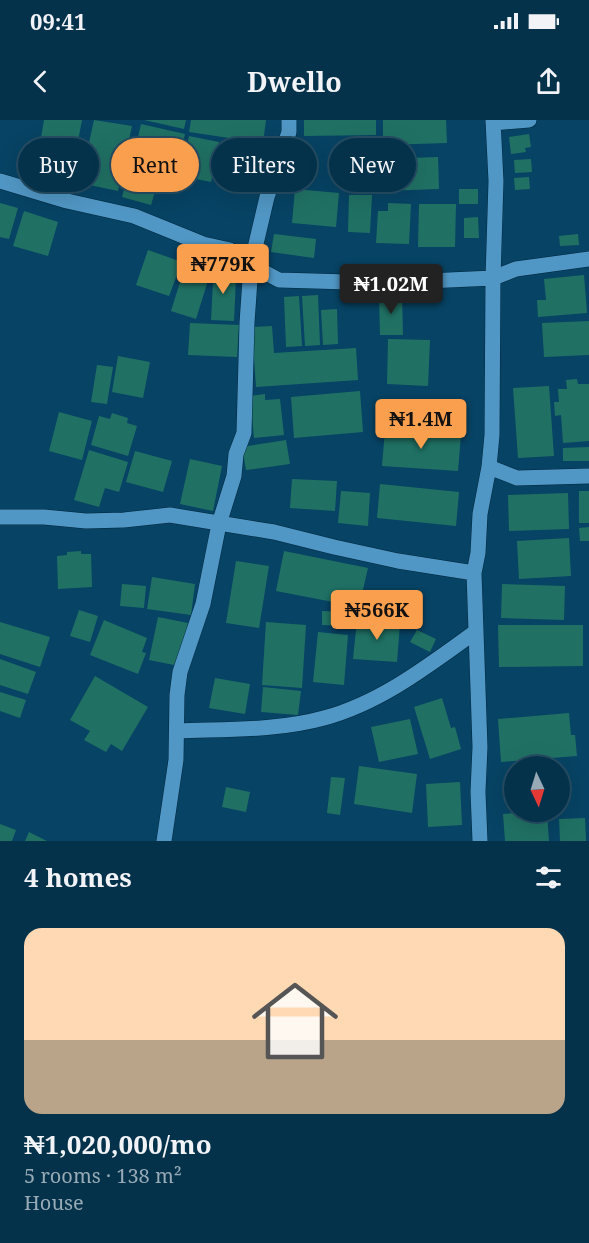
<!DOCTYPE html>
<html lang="en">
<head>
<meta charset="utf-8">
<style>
	body { margin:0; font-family:"Noto Serif",serif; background:#133e55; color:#f1f3f6; height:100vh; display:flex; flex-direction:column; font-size:22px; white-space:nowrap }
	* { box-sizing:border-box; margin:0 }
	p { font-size:20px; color:#97aab5 }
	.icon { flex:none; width:33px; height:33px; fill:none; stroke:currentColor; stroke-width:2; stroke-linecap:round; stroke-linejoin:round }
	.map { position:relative; height:721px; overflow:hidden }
	.panel { display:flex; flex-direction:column; background:#05324b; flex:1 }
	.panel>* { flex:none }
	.guide { position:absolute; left:18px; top:18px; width:554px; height:54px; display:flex; gap:12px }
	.needle { width:39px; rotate:176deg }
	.buttons { position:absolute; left:504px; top:636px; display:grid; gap:12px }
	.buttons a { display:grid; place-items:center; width:66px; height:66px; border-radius:50%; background:#05324b; box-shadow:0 6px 24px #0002,0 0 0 2px #264d63; font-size:30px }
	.price { position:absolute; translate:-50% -51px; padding:0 14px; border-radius:6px; background:#fa9f4e; color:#111; font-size:20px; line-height:39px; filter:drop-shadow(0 2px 3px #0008) }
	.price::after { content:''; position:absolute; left:50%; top:36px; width:18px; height:14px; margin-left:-9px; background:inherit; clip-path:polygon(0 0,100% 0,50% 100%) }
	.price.active { background:#222; color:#fff }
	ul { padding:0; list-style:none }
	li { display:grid; align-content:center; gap:12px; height:318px; padding:0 24px }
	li+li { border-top:2px solid #264d63 }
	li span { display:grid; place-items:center; height:186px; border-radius:18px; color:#555 }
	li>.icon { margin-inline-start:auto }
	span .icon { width:108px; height:108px; fill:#fffc; stroke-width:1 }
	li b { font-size:26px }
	h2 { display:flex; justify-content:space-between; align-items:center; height:72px; padding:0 24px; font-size:26px }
	.chip { padding:0 21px; border-radius:27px; background:#05324b; box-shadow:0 6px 24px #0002,0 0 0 2px #264d63; font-size:21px; line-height:54px }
	.chip.active { background:#fa9f4e; color:#111 }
	.status { display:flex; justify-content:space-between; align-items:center; height:42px; padding:0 30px; background:#05324b; direction:ltr }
	.status svg { height:16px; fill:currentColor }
	header { display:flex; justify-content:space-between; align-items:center; height:78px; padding:0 24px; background:#05324b; font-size:27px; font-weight:700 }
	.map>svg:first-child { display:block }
	.building { fill:#207164 }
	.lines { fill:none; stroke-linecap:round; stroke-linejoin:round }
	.street-casing { stroke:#01283f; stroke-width:16 }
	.street { stroke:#5197c5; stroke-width:15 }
</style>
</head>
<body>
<div class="status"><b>09:41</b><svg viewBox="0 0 49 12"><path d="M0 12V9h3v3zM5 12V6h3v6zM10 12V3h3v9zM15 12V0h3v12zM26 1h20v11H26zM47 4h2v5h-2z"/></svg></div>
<header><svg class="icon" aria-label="back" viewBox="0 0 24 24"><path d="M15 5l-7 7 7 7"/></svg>Dwello<svg class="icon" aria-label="share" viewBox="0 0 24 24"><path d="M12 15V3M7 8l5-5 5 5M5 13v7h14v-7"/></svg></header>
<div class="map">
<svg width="589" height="721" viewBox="0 0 589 721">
	<rect width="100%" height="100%" fill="#074364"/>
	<path class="building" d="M 44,0 L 82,0 L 71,58 L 35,52 Z
		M 94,0 L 132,6 L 118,71 L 80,63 Z
		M 144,0 L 186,0 L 184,9 Z
		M 191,0 L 266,0 L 263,23 L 189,12 Z
		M 304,0 L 376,0 L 376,15 L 304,16 Z
		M 383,0 L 446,0 L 447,23 L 383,25 Z
		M 141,4 L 185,14 L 176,53 L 132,43 Z
		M 529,14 L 531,27 L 525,28 L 526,32 L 511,34 L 509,17 Z
		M 189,16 L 219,22 L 211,62 L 181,56 Z
		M 438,37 L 439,69 L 383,71 L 382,39 Z
		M 531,39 L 532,52 L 515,53 L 514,40 Z
		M 131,46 L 160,54 L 151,85 L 122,77 Z
		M 529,57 L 530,69 L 515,70 L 514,58 Z
		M 295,69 L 339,73 L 336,107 L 292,103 Z
		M 459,69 L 478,69 L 478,84 L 459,84 Z
		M 349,75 L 372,75 L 370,113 L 348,112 Z
		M 0,83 L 18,88 L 9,119 L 0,117 Z
		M 388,83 L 411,84 L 409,124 L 376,123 L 378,91 L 388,91 Z
		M 419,84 L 456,84 L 455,127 L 418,127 Z
		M 24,91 L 58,102 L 48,136 L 13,126 Z
		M 478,97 L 479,118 L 464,118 L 464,98 Z
		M 274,114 L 316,119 L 314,138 L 271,132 Z
		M 578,114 L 579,125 L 560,126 L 559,116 Z
		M 148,130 L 182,142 L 169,176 L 136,165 Z
		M 186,143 L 211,151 L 196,199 L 171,191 Z
		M 214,145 L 227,146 L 226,156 L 236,157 L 234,201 L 211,200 Z
		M 584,155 L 587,193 L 538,197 L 537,180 L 546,180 L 544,159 Z
		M 318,175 L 320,225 L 305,226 L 302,176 Z
		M 402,175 L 403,215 L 380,215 L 379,176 Z
		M 299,176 L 302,226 L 286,227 L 284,177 Z
		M 337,189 L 338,224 L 323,225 L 321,190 Z
		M 589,201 L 589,235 L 544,237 L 542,203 Z
		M 190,203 L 239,205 L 237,237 L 188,235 Z
		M 272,206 L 274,233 L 356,228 L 358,260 L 256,267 L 252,207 Z
		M 388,219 L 430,220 L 428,266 L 387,264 Z
		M 118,236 L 150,242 L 143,278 L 112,272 Z
		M 97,245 L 113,247 L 107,284 L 91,282 Z
		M 577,259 L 578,264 L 589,264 L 589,321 L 563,323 L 561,295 L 555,296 L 554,282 L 559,282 L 558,269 L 567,269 L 566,260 Z
		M 549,266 L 554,336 L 518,338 L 513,268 Z
		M 360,271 L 363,312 L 294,318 L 291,277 Z
		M 265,274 L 265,280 L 280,279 L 284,315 L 254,318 L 250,276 Z
		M 59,292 L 92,301 L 82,340 L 49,331 Z
		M 112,293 L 128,298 L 127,303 L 137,306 L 128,336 L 91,325 L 99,296 L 110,299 Z
		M 385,310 L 461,315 L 458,351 L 382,346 Z
		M 286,320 L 290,344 L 246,350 L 242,327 Z
		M 589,327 L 589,341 L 563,341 L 563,328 Z
		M 89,330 L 128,342 L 119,372 L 105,368 L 99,387 L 74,380 Z
		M 135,331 L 172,341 L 163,372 L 126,362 Z
		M 190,339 L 222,346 L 213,391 L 180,384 Z
		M 292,359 L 337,361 L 335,391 L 290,388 Z
		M 380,364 L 459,372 L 456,406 L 377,398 Z
		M 341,371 L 370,373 L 368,406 L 338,403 Z
		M 579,371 L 589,371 L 589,403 L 579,403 Z
		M 568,373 L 569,409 L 509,411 L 508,375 Z
		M 589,407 L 589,421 L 580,421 L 579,408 Z
		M 569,418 L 571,456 L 519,459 L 517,421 Z
		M 81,431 L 81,434 L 91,434 L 92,467 L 58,469 L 57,436 L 67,435 L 67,432 Z
		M 284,431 L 368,448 L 359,487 L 276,471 Z
		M 236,441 L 269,446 L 259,508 L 226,503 Z
		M 152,457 L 195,464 L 191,495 L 147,489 Z
		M 122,464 L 146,466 L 144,488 L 120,486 Z
		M 502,464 L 565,466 L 564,500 L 501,498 Z
		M 79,490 L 98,496 L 90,522 L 70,516 Z
		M 322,491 L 351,492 L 351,506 L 322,505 Z
		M 158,497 L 188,503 L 179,546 L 149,540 Z
		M 104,500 L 147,518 L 142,532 L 146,533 L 138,554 L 90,535 Z
		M 357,500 L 400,504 L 397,542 L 353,539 Z
		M 0,502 L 50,517 L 40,547 L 0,534 Z
		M 266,502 L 306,505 L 302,568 L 262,565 Z
		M 498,505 L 583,505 L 583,546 L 499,547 Z
		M 417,510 L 436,519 L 430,532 L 410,522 Z
		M 318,512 L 348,515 L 344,565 L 313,562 Z
		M 0,539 L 36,552 L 28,574 L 0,565 Z
		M 95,556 L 148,587 L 122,631 L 111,624 L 106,632 L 84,620 L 90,611 L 70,600 Z
		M 215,558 L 250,564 L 245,594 L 209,588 Z
		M 263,567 L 301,571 L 298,595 L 261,592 Z
		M 0,572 L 26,580 L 20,598 L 0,591 Z
		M 442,578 L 451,608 L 455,607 L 461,629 L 430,639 L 414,587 Z
		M 569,593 L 571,615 L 575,615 L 577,636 L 501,642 L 498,599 Z
		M 410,599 L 418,634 L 379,642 L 371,607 Z
		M 359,646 L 417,654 L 412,693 L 354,684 Z
		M 331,657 L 345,658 L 340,695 L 327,693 Z
		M 460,662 L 462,705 L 428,707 L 426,664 Z
		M 226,667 L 250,672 L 246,692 L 222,687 Z
		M 527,692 L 547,692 L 549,721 L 505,721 L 503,694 Z
		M 585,698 L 586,721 L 560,721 L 559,699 Z
		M 0,704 L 16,710 L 12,721 L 0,721 Z
		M 29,712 L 47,721 L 25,721 Z"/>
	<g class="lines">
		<g class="street-casing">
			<path id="street" d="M 493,3 L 529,0
				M 0,61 L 67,81 L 134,96 L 203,124 L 230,130 L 251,145 L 279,160 L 383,163 L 493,158 L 516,149 L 589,139
				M 489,347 L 517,358 L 589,356
				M 0,397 L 44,397 L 86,401 L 124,400 L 170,395 L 274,412 L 334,427 L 398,441 L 474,453
				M 177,611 C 225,609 277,611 324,598 C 380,583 428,546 475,512
				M 164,721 L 176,640 L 177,575 L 180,552 L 203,484 L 219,404 L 234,356 L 236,334 L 244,313 L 247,203 L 251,145 L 267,77 L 289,12 L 289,0
				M 480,721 L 478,672 L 480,627 L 474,453 L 478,433 L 480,394 L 489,347 L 492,315 L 493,158 L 496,61 L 493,0"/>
		</g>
		<use href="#street" class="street"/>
	</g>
</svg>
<div class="buttons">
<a><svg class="needle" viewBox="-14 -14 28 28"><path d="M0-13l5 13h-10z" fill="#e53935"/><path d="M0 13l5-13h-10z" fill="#97aab5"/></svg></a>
</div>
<b class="price" style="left:223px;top:175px">₦779K</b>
<b class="price active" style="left:391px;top:195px">₦1.02M</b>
<b class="price" style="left:421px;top:330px">₦1.4M</b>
<b class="price" style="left:377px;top:521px">₦566K</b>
<div class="guide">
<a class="chip">Buy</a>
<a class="chip active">Rent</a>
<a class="chip">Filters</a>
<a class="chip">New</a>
</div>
</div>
<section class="panel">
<h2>4 homes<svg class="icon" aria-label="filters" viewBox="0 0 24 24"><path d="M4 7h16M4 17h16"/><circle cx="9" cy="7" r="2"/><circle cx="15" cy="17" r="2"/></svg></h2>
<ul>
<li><span style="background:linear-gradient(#ffd9b3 60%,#b9a48a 0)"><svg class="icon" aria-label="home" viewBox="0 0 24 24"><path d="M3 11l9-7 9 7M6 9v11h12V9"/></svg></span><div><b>₦1,020,000/mo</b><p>5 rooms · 138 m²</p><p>House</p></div></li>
</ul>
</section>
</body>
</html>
